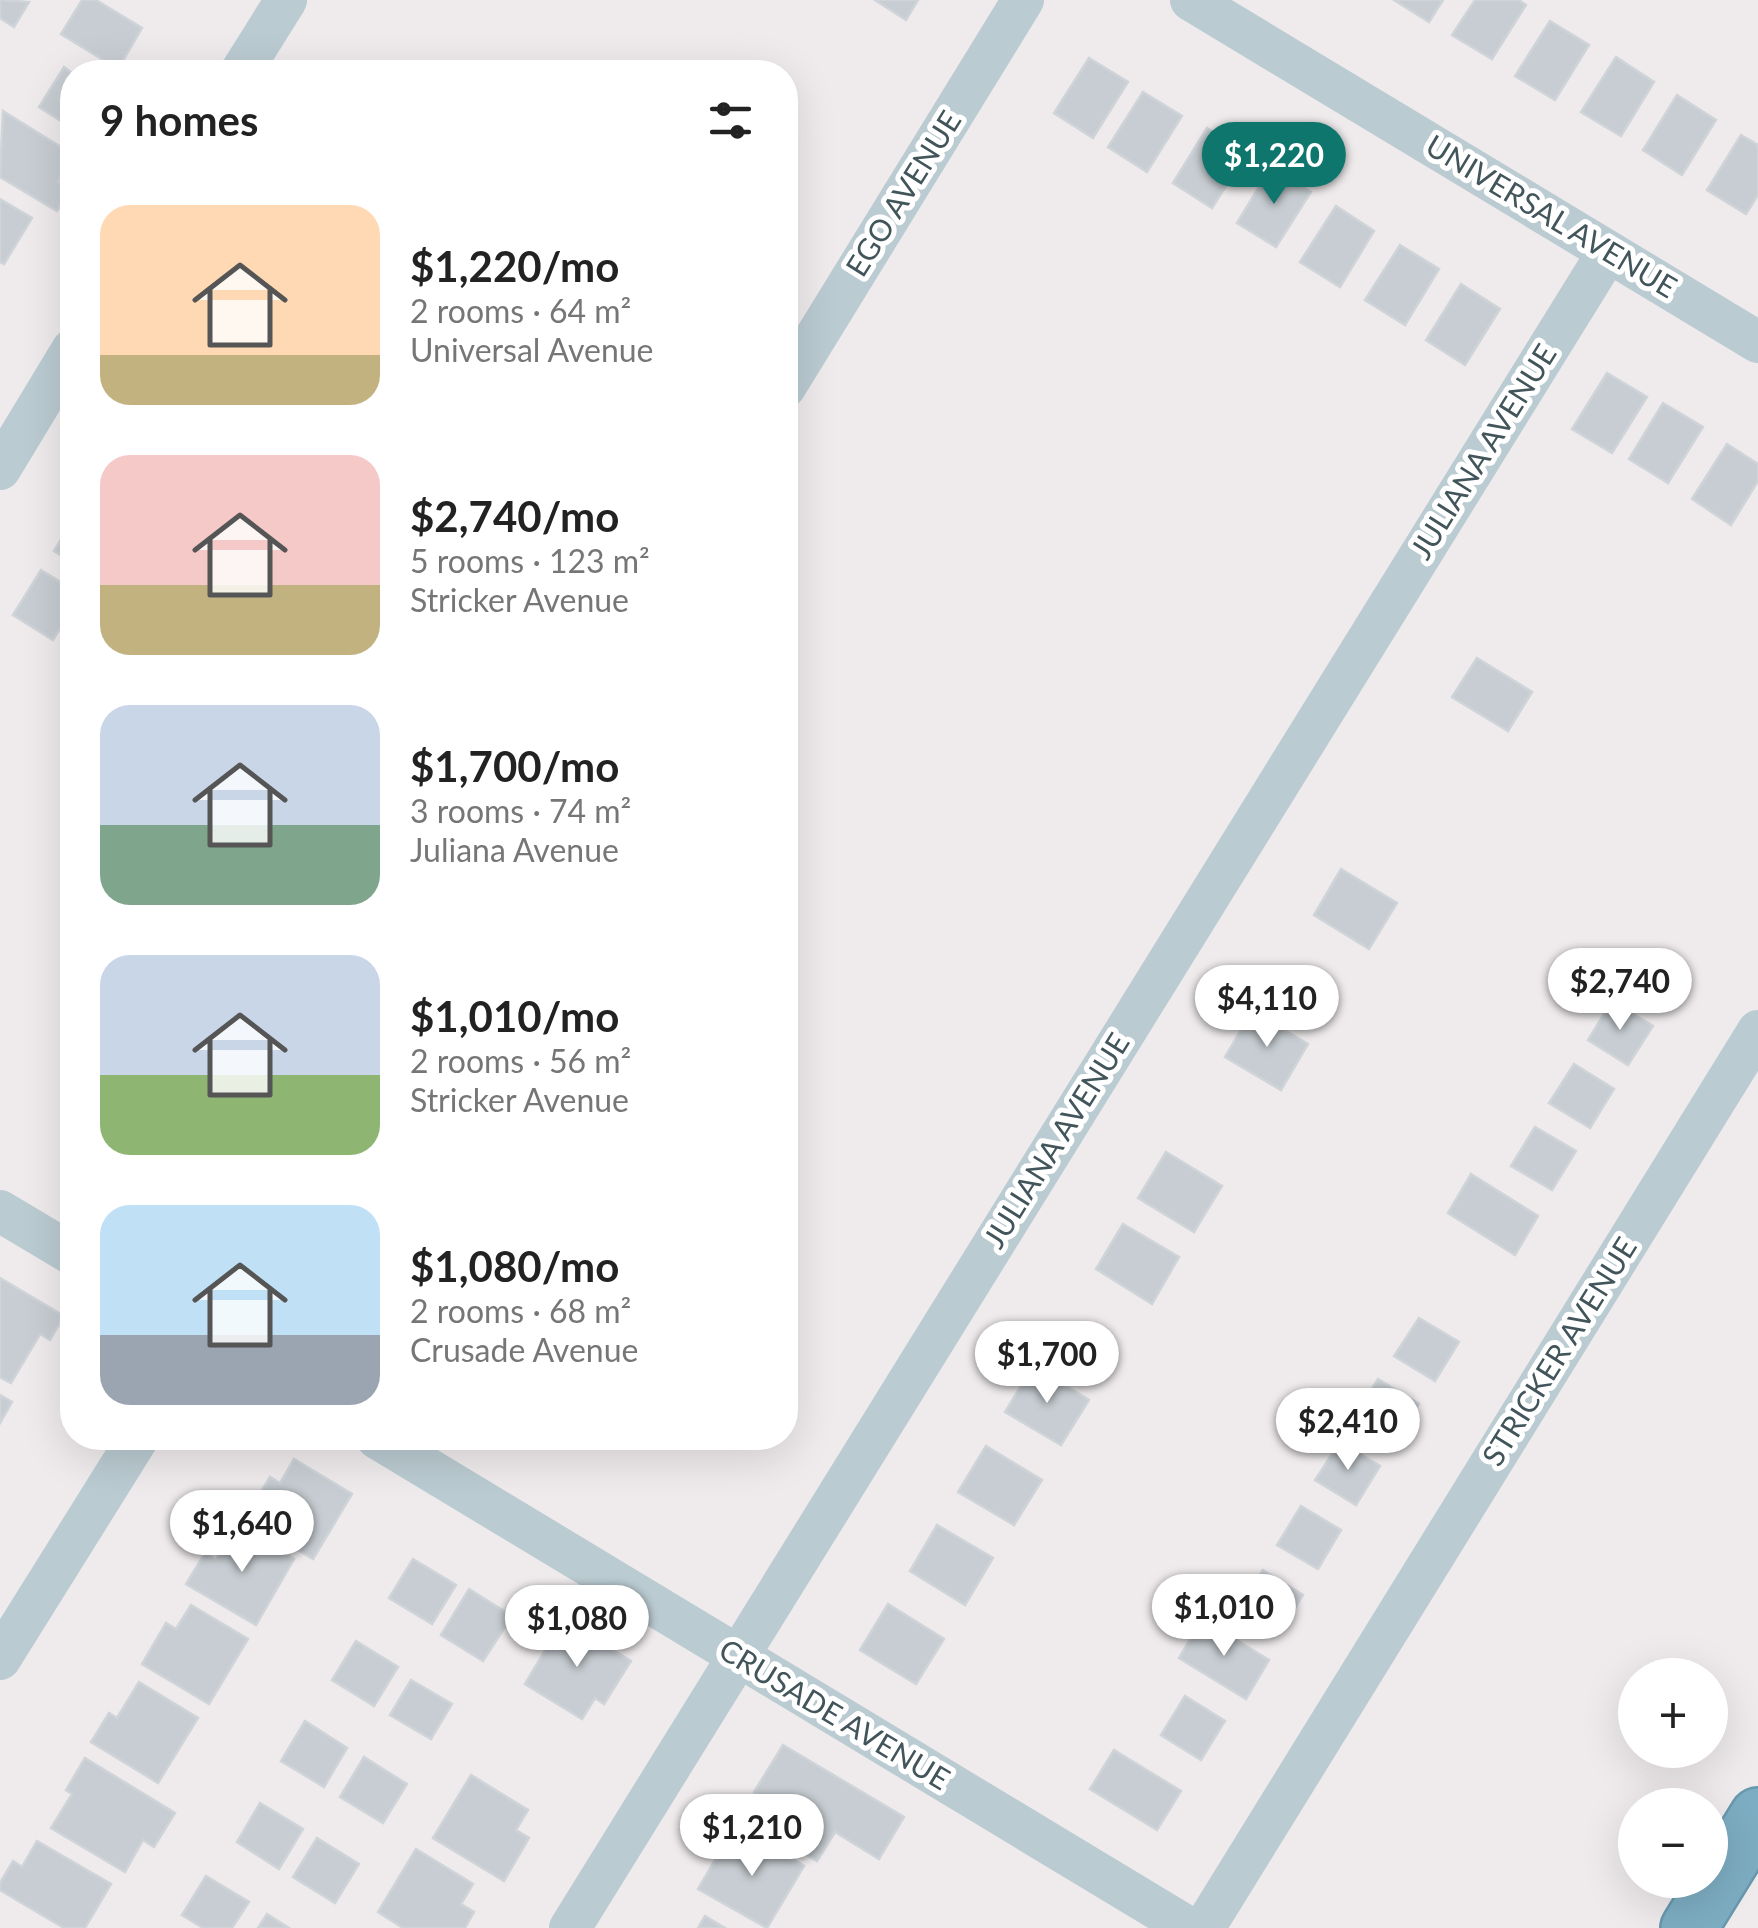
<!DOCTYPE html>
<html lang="en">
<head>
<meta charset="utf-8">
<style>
	body { margin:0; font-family:Lato,sans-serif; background:#f6f6f6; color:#222; height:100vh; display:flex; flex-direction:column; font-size:38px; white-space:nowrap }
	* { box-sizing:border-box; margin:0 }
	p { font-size:32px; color:#767676 }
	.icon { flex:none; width:55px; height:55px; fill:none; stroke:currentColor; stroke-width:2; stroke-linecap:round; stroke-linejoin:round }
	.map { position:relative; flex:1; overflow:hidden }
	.details { position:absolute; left:60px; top:60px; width:738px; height:1390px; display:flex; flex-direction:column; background:#fff; border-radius:40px; box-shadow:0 10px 40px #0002 }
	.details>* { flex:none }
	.fabs { position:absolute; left:1618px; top:1658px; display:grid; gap:20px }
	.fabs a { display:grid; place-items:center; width:110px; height:110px; border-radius:50%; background:#fff; box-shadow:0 10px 40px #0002; font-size:50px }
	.price { position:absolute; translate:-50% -85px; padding:0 22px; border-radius:35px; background:#fff; color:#222; font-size:32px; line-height:65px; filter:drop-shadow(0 2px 5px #0008) }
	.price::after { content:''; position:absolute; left:50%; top:60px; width:30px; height:22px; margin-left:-15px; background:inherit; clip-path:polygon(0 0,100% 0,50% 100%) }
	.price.current { background:#0f766e; color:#fff }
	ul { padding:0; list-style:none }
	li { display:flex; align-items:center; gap:30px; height:250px; padding:0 40px }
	li span { display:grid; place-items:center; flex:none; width:280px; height:200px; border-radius:30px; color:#555 }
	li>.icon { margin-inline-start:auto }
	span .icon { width:120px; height:120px; fill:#fffc; stroke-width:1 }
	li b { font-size:42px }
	h2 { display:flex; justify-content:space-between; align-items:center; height:120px; padding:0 40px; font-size:42px }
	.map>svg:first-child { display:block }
	.building { fill:#c7cdd2; stroke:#cfd4d9; stroke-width:2.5 }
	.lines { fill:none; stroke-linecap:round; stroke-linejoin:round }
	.highway-casing { stroke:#6898ae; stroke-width:60 }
	.street { stroke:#bacbd1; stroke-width:42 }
	.highway { stroke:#7dadc2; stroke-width:55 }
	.labels { text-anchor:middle; stroke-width:10; stroke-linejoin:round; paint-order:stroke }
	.street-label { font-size:30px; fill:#42555b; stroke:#fff }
</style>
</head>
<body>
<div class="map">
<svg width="1758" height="1928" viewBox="0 0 1758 1928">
	<rect width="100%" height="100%" fill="#efebec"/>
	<path class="building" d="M 0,0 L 29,2 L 14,27 L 0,18 Z
		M 82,0 L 96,0 L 142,28 L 118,69 L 61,34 Z
		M 875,0 L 918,0 L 906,20 Z
		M 1394,0 L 1443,0 L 1429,22 Z
		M 1475,0 L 1519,0 L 1526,5 L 1492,59 L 1452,35 Z
		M 1550,21 L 1589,45 L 1555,100 L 1515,76 Z
		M 1616,57 L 1654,82 L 1621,136 L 1581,112 Z
		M 1089,58 L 1128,82 L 1093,138 L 1054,113 Z
		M 64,67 L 72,73 L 72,128 L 39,107 Z
		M 1143,92 L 1182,116 L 1147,172 L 1108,147 Z
		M 1677,95 L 1716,120 L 1682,175 L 1643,150 Z
		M 3,111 L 72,154 L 58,182 L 71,189 L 57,211 L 0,177 Z
		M 1207,128 L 1247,153 L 1212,208 L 1173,183 Z
		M 1741,135 L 1758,145 L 1758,195 L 1746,214 L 1707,190 Z
		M 1271,167 L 1311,192 L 1276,247 L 1237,223 Z
		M 0,199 L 32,218 L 4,264 L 0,262 Z
		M 1336,206 L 1374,231 L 1340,287 L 1300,262 Z
		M 1400,245 L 1439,269 L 1405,325 L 1365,300 Z
		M 1461,284 L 1500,309 L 1465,365 L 1426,340 Z
		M 1607,373 L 1647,397 L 1612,453 L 1572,429 Z
		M 1663,403 L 1703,427 L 1668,483 L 1629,459 Z
		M 1727,444 L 1758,464 L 1758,481 L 1731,525 L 1692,499 Z
		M 72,521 L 72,562 L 54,551 Z
		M 41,570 L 72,589 L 72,609 L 53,640 L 13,615 Z
		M 1477,658 L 1532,692 L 1508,731 L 1452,697 Z
		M 1341,869 L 1397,903 L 1369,949 L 1314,915 Z
		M 1612,1001 L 1653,1026 L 1628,1065 L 1588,1040 Z
		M 1252,1011 L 1308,1044 L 1281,1090 L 1225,1057 Z
		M 1574,1064 L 1614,1089 L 1590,1128 L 1549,1103 Z
		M 1535,1127 L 1576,1151 L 1552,1190 L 1511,1166 Z
		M 1166,1152 L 1222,1186 L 1194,1232 L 1138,1198 Z
		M 1471,1174 L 1538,1216 L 1515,1255 L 1448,1213 Z
		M 1123,1224 L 1179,1257 L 1152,1304 L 1096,1269 Z
		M 0,1278 L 64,1316 L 50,1340 L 40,1334 L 11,1383 L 0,1377 Z
		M 1419,1318 L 1459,1342 L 1435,1381 L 1394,1356 Z
		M 1033,1366 L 1089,1400 L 1061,1445 L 1005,1412 Z
		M 1378,1379 L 1419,1404 L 1394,1442 L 1354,1418 Z
		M 0,1395 L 12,1402 L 0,1423 Z
		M 1340,1442 L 1380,1466 L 1356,1505 L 1315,1480 Z
		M 986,1446 L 1042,1480 L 1014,1525 L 958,1492 Z
		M 294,1459 L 352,1494 L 313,1559 L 245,1518 L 270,1477 L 280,1483 Z
		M 1301,1506 L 1341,1530 L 1318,1569 L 1277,1545 Z
		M 236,1525 L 294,1559 L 256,1625 L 186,1584 L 205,1553 L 216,1560 Z
		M 937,1525 L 993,1558 L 965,1605 L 910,1571 Z
		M 413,1559 L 456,1585 L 432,1624 L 389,1598 Z
		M 1263,1570 L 1303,1595 L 1279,1634 L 1239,1609 Z
		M 469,1589 L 512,1616 L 483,1661 L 441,1635 Z
		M 888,1604 L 944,1639 L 916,1684 L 860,1650 Z
		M 191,1605 L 248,1639 L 209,1704 L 142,1664 L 166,1623 L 176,1629 Z
		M 1202,1619 L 1269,1660 L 1246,1699 L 1179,1658 Z
		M 563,1620 L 631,1661 L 604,1704 L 595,1698 L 582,1719 L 525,1684 Z
		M 356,1641 L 398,1667 L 374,1706 L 332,1680 Z
		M 411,1680 L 452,1704 L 431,1739 L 390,1715 Z
		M 139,1682 L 198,1718 L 158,1783 L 91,1742 L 109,1713 L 117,1718 Z
		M 1185,1696 L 1225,1721 L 1201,1760 L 1161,1735 Z
		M 305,1721 L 347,1748 L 324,1787 L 281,1761 Z
		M 783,1745 L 904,1817 L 879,1859 L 835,1832 L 817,1861 L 750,1821 L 764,1798 L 754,1792 Z
		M 1114,1750 L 1181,1791 L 1157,1830 L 1090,1789 Z
		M 364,1757 L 407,1784 L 383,1823 L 340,1797 Z
		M 85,1758 L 175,1813 L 154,1847 L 143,1840 L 125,1872 L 51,1828 L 72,1794 L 66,1790 Z
		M 471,1775 L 528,1810 L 516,1830 L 529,1838 L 504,1881 L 433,1838 Z
		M 260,1803 L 303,1829 L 279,1869 L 237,1842 Z
		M 746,1830 L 804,1866 L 767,1928 L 698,1889 L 722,1848 L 732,1854 Z
		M 317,1838 L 359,1864 L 335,1903 L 293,1877 Z
		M 37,1841 L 111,1884 L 85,1928 L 64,1928 L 0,1890 L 0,1883 L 13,1861 L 22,1867 Z
		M 416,1849 L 473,1884 L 461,1904 L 474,1912 L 465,1928 L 403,1928 L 378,1912 Z
		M 206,1876 L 249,1902 L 232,1928 L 203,1928 L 182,1915 Z
		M 267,1914 L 289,1928 L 258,1928 Z
		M 705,1916 L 725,1928 L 698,1928 Z"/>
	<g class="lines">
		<g class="highway-casing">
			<path id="highway" d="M 1689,1928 L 1758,1816"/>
		</g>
		<path class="street" d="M 1191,0 L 1758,342
			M 241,72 L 286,0
			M 785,387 L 1023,0
			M 0,469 L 72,350
			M 0,1211 L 72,1254
			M 377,1438 L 1189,1928
			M 0,1659 L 138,1438
			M 570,1928 L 1608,252
			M 1204,1928 L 1758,1031"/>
		<use href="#highway" class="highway"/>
	</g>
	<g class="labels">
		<g class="street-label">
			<text transform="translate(904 194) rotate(-58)" y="10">EGO AVENUE</text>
			<text transform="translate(1551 217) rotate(31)" y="10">UNIVERSAL AVENUE</text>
			<text transform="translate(1484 452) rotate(-58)" y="10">JULIANA AVENUE</text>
			<text transform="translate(1057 1141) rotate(-58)" y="10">JULIANA AVENUE</text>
			<text transform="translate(1560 1352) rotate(-58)" y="10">STRICKER AVENUE</text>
			<text transform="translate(834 1715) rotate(31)" y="10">CRUSADE AVENUE</text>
		</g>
	</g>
</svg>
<div class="fabs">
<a>+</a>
<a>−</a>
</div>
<b class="price current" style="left:1274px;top:207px">$1,220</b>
<b class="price" style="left:1620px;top:1033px">$2,740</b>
<b class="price" style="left:1267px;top:1050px">$4,110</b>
<b class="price" style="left:1047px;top:1406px">$1,700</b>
<b class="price" style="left:1348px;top:1473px">$2,410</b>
<b class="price" style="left:242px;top:1575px">$1,640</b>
<b class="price" style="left:1224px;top:1659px">$1,010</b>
<b class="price" style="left:577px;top:1670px">$1,080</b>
<b class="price" style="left:752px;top:1879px">$1,210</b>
<section class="details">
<h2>9 homes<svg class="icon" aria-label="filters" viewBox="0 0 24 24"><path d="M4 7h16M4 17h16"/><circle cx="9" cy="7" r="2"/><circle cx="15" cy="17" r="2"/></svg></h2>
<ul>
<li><span style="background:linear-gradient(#ffd9b3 75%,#c2b280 0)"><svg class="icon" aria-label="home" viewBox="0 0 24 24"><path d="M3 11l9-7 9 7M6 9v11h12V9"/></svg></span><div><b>$1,220/mo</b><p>2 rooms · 64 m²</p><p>Universal Avenue</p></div></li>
<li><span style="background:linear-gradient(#f6c9c9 65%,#c2b280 0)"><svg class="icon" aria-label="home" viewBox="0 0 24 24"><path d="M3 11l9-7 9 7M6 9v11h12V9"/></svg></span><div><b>$2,740/mo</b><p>5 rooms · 123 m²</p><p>Stricker Avenue</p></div></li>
<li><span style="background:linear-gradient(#c9d6e8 60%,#7fa58c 0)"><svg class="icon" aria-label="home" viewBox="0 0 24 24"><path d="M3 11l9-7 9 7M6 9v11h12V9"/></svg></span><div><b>$1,700/mo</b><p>3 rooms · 74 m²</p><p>Juliana Avenue</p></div></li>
<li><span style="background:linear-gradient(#c9d6e8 60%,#8fb573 0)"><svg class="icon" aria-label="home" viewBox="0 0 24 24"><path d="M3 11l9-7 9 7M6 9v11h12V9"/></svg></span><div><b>$1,010/mo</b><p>2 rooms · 56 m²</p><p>Stricker Avenue</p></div></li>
<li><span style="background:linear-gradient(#bfe0f5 65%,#9aa5b1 0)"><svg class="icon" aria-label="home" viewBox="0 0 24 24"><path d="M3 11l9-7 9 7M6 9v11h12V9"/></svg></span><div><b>$1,080/mo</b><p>2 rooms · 68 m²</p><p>Crusade Avenue</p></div></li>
</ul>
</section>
</div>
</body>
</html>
